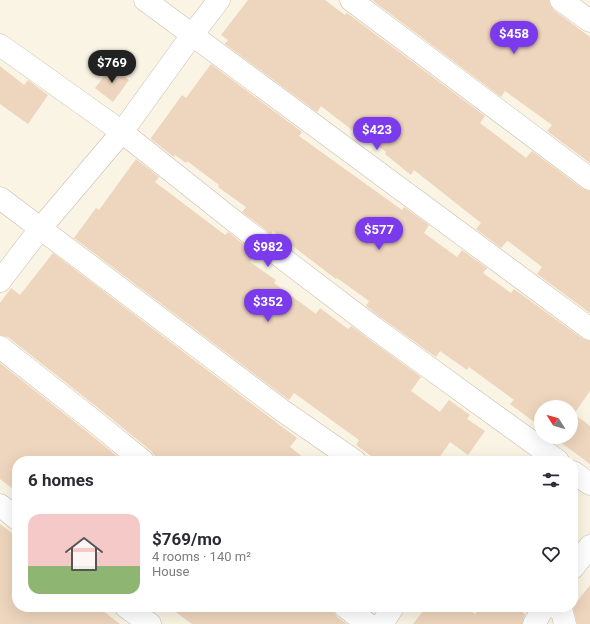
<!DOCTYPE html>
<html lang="en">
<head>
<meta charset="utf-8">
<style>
	body { margin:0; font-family:Roboto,sans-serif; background:#f2f2f3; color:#2b2b33; height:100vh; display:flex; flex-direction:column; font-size:15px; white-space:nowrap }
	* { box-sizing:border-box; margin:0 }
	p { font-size:13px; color:#7c7c81 }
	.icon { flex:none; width:22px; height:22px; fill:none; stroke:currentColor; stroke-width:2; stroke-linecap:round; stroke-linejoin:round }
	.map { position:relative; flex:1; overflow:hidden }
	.panel { position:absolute; left:12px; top:456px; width:566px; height:156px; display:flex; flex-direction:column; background:#fff; border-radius:16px; box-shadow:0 4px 16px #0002 }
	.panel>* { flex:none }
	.needle { width:26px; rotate:307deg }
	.buttons { position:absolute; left:534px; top:400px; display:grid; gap:8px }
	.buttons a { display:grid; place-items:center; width:44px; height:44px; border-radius:50%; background:#fff; box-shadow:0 4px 16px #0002; font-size:20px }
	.price { position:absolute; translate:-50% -34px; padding:0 9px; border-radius:14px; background:#7c3aed; color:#fff; font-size:13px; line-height:26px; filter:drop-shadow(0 1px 2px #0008) }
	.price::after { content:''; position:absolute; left:50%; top:24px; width:12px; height:9px; margin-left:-6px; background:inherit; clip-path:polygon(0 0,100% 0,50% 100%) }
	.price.current { background:#222; color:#fff }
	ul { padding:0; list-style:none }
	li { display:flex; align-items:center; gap:12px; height:100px; padding:0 16px }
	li+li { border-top:1px solid #e1e1e2 }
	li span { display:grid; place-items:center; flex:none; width:112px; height:80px; border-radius:12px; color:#555 }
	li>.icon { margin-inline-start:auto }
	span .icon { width:48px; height:48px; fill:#fffc; stroke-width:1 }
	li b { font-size:17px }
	h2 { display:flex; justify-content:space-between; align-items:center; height:48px; padding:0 16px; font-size:17px }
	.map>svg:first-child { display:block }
	.building { fill:#eed5bd }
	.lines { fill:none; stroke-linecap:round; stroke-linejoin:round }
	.minor-casing { stroke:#cbbcab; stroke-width:23 }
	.minor { stroke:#fff; stroke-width:22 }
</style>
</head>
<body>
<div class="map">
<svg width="590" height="624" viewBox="0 0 590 624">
	<rect width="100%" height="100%" fill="#faf4e4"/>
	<path class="building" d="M 248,0 L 325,0 L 345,15 L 347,13 L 485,116 L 480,123 L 526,158 L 532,151 L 583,189 L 590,191 L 590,313 L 537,274 L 542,267 L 508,241 L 507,241 L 501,248 L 476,229 L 481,223 L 414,170 L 411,175 L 385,154 L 386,152 L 354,126 L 352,130 L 321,106 L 317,112 L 225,44 L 228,40 L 221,35 Z
		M 372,0 L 549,0 L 550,5 L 554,10 L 590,37 L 590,163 L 547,131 L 552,125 L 505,91 L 501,97 Z
		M 211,64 L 302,132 L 299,136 L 402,210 L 404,207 L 429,225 L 424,233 L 457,257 L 462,250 L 487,268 L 483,273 L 511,293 L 514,289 L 583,339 L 590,341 L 590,391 L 574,414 L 590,426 L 590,464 L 556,439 L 556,438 L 555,437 L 571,437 L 571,407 L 541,407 L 541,427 L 510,404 L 514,400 L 469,367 L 467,370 L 440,351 L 436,357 L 380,317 L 366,306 L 369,301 L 337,278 L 336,279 L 273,231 L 271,234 L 242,212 L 246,207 L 218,187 L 219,185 L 187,161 L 186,163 L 175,155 L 174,157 L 151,139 L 151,138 L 182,95 L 186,98 Z
		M 0,66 L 24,85 L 28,80 L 48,95 L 28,124 L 0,104 Z
		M 111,67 L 129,80 L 113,102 L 95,88 Z
		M 136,159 L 159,177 L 155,182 L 225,235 L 228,232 L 256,254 L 250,262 L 276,280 L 274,283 L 316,314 L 320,308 L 348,329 L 351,326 L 421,377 L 411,391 L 440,412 L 449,400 L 470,415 L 467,419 L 485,431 L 468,455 L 450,442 L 437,461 L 378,461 L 356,445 L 359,440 L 294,393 L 289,400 L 74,238 L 96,208 L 99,210 Z
		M 53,253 L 297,438 L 290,447 L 308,461 L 155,461 L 155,456 L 151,451 L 107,415 L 8,337 L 0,335 L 0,303 L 11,288 L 20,295 Z
		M 0,363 L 91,435 L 123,461 L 17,461 L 17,492 L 0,479 Z
		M 0,524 L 17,537 L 17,607 L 98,607 L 120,624 L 0,624 Z
		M 590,585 L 590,624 L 577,624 L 573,607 Z
		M 169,607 L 333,607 L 334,612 L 337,617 L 347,624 L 192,624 Z
		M 426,607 L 466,607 L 475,614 L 480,607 L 516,607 L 525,614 L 522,624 L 413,624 Z"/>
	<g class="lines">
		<g class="minor-casing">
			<path id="minor" d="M 145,0 L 590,329
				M 351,0 L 590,179
				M 561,0 L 590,21
				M 0,45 L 122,132 L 239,225 L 373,327 L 558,461
				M 0,198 L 283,411 L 355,461
				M 0,281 L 40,229 L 122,132 L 192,35 L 219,0
				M 0,347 L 99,425 L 143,461
				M 573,472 L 590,484
				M 0,505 L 17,519
				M 573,568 L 590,546
				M 126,607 L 150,624
				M 345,607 L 368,624
				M 556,607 L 562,612 L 565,624
				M 382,624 L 393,607
				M 534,624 L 544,607"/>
		</g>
		<use href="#minor" class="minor"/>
	</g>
</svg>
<div class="buttons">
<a><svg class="needle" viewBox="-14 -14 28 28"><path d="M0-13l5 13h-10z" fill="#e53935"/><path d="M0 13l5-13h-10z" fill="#7c7c81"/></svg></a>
</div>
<b class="price" style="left:514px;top:55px">$458</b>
<b class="price current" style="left:112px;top:84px">$769</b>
<b class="price" style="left:377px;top:151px">$423</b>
<b class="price" style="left:379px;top:251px">$577</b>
<b class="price" style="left:268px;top:268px">$982</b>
<b class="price" style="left:268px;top:323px">$352</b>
<section class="panel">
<h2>6 homes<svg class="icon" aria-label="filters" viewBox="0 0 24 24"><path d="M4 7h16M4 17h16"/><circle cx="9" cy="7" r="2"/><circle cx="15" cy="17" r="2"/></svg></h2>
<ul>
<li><span style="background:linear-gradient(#f6c9c9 65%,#8fb573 0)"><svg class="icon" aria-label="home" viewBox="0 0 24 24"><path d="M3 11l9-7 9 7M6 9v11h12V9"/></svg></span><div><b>$769/mo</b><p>4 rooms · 140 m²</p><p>House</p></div><svg class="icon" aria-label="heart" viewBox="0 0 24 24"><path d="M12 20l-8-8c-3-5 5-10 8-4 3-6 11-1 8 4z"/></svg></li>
</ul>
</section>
</div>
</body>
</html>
